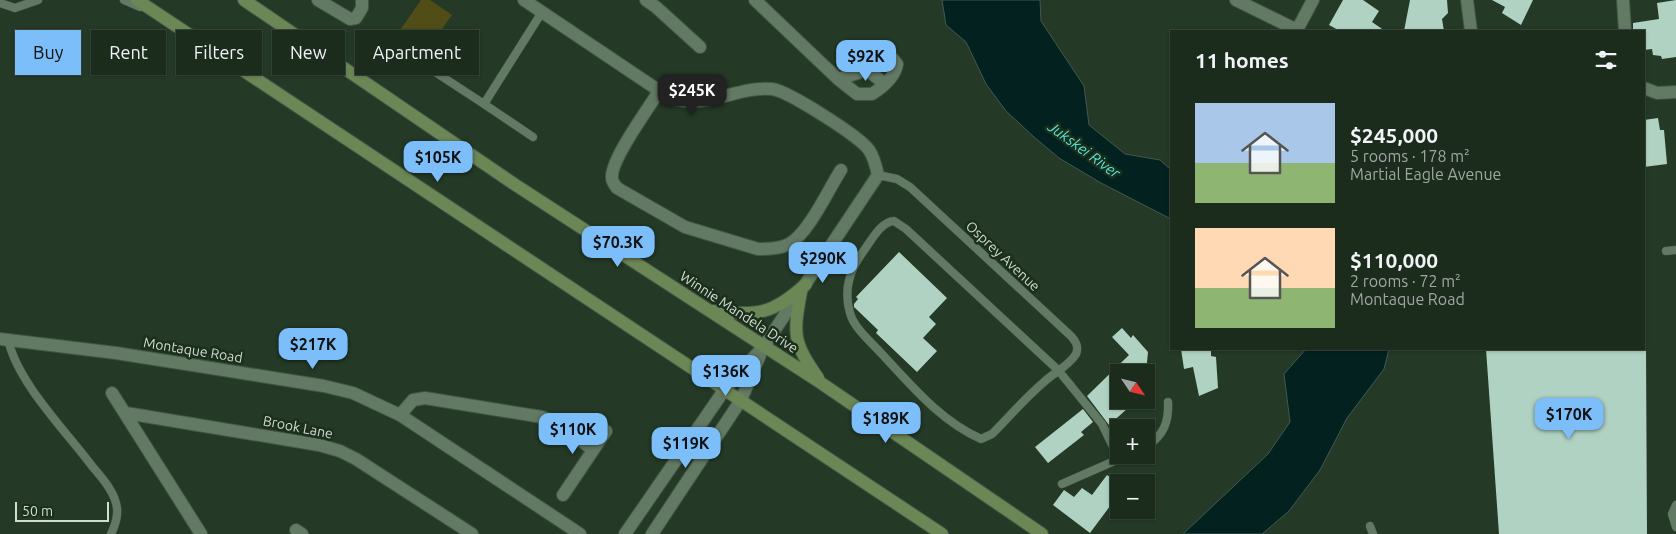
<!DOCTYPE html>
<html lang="en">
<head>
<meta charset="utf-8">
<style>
	body { margin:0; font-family:Ubuntu,sans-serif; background:#283729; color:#f1f3f6; height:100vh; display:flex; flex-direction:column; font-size:19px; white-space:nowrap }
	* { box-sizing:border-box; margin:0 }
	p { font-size:16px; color:#a0a7a3 }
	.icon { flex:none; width:28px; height:28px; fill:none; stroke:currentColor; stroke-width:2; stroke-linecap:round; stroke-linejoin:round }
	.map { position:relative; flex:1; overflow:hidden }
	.sheet { position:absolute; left:1170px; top:30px; width:475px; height:320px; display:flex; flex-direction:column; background:#1b2b1c; border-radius:0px; box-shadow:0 1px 4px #0004,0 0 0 1px #39473b }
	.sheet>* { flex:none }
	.guide { position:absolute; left:15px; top:30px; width:475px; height:45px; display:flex; gap:10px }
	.needle { width:32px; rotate:125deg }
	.tools { position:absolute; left:1110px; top:364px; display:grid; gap:10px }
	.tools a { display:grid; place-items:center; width:45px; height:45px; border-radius:0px; background:#1b2b1c; box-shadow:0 1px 4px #0004,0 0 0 1px #39473b; font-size:25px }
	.scale { position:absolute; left:15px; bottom:12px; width:94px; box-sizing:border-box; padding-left:5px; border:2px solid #d0ddd1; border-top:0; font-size:14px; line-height:18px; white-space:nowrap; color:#d0ddd1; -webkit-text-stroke:4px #1b2f1c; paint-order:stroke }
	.price { position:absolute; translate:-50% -42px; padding:0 11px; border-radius:10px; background:#7cbef9; color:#111; font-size:16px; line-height:32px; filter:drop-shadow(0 1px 2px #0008) }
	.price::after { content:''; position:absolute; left:50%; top:30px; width:15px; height:11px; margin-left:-8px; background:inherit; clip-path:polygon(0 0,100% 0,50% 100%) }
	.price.on { background:#222; color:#fff }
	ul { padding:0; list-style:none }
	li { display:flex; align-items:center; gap:15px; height:125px; padding:0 25px }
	li span { display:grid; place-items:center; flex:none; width:140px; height:100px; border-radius:0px; color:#555 }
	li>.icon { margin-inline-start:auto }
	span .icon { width:60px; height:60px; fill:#fffc; stroke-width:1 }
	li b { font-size:21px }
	h2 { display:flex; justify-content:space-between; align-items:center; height:60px; padding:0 25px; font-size:21px }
	.pill { padding:0 18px; border-radius:0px; background:#1b2b1c; box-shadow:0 1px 4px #0004,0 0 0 1px #39473b; font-size:18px; line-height:45px }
	.pill.on { background:#7cbef9; color:#111 }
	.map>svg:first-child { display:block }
	.green { fill:#504d17 }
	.water { fill:#02211f; stroke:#405954 }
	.building { fill:#afd2c3 }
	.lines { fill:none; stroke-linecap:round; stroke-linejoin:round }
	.service-casing { stroke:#435545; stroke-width:9 }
	.minor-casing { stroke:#435545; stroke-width:14 }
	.secondary-casing { stroke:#435545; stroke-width:14 }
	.service { stroke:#627963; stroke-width:8 }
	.minor { stroke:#627963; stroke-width:12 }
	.secondary { stroke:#6c8756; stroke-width:12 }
	.labels { text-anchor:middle; stroke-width:5; stroke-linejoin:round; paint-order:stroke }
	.street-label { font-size:14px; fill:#d0ddd1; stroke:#1b2f1c }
	.water-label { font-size:15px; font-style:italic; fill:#56e5d8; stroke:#1b2f1c }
</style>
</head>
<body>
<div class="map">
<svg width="1676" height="534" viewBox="0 0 1676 534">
	<rect width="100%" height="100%" fill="#243926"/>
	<path class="green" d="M 421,0 L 430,0 L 452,15 L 414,68 L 387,49 Z"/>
	<path class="water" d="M 942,0 L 1040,0 L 1041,21 L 1084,86 L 1089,125 L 1125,154 L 1160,160 L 1171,170 L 1171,219 L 1101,183 L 1059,158 L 1034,137 L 1006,111 L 986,84 L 966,42 L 946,25 Z
		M 1306,349 L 1389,349 L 1384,369 L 1347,418 L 1320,470 L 1289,511 L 1262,534 L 1183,534 L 1268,454 L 1290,422 L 1284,374 Z"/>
	<path class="building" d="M 1343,0 L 1363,0 L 1379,11 L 1372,22 L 1385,31 L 1340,31 L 1329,25 Z
		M 1410,0 L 1447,0 L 1448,13 L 1442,19 L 1444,31 L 1404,31 Z
		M 1492,0 L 1533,0 L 1521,25 L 1502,13 L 1505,7 Z
		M 1676,0 L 1676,57 L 1662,59 L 1661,56 L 1653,55 L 1652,49 L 1644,50 L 1644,31 L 1633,31 L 1633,23 L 1659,19 L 1657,3 Z
		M 1658,118 L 1660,130 L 1664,130 L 1667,164 L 1644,167 L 1644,120 Z
		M 899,252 L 947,298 L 929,317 L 936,324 L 923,338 L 937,351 L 917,372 L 876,333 L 878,330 L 854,307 L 854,304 L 858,299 L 856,297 Z
		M 1122,328 L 1131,338 L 1133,335 L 1148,352 L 1146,372 L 1119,372 L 1119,400 L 1137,400 L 1109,425 L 1087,396 L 1129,355 L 1112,337 Z
		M 1181,349 L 1211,349 L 1211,356 L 1216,357 L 1218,388 L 1199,396 L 1193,367 L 1184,369 Z
		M 1486,349 L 1646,349 L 1647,534 L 1499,534 Z
		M 1083,409 L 1093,422 L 1081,432 L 1084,435 L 1048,463 L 1035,447 Z
		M 1107,475 L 1119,484 L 1119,494 L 1090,533 L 1053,505 L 1064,490 L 1074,497 L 1082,488 L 1092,495 Z"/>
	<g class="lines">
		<g class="service-casing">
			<path id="service" d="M 124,0 L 140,7
				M 0,3 L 15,8 L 38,0
				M 432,70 L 484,104 L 542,12
				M 484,104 L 533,137
				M 878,175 L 897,179 L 910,187 L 1072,337 C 1076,342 1079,347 1076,354 C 1069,366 1053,373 1044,382 C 1025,398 1009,417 992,434 L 981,439 C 940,421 910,384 880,352 C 870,341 854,328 850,313 C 843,289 850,269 865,249 C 872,239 881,222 894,221 L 906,229 L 1058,370 L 1102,424 L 1119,459
				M 1666,251 L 1676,250
				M 8,339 C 17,382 65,430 92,466 C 102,478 115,492 117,508 C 118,518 115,526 111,534
				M 1146,447 C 1164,435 1169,422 1168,402
				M 1062,484 L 1128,455
				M 1676,505 L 1672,514 L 1676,527
				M 1370,526 L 1373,534"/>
		</g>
		<g class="minor-casing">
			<path id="minor" d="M 318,0 L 350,19 L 356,18 L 362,8 L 362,0
				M 524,0 L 670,98 C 708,110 736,86 772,89 C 788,91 859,136 869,150 C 874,157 876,166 878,175 L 764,346 L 725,389 L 625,534
				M 646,0 L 656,7 L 700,47
				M 755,0 L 838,79 L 858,73 L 883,57 L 893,59 L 897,64 C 895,77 883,87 872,94 L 857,94 L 838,79
				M 1236,0 L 1299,31
				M 1467,0 L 1471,31
				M 1623,0 L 1625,31
				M 1297,30 L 1313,0
				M 866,69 L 885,84
				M 1644,88 L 1657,93 L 1676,92
				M 659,91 C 649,108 610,160 612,178 C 612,182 615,185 617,188 L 685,227 L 758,249 C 768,249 779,249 789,244 C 809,233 828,190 841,170
				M 0,339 L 116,353 L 324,386 L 353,393 L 400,415 L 580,534
				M 112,393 L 201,534
				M 126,413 L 319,445 L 340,451 L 356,459 L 472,534
				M 400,415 L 413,400 L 425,398 L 542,417 L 560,424 L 593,450
				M 563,495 L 606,431
				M 296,530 L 302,534
				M 652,534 L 741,400 L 760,355"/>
		</g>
		<g class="secondary-casing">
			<path id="secondary" d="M 137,0 L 942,534
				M 244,0 L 514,184 L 821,383 L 1042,534
				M 801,292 C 793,335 793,342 818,378
				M 712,311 C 758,315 771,316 806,284"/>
		</g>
		<use href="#service" class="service"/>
		<use href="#minor" class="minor"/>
		<use href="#secondary" class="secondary"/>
	</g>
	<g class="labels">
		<g class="street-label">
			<text transform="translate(1003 256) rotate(43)" y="5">Osprey Avenue</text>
			<text transform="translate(739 312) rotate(33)" y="5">Winnie Mandela Drive</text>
			<text transform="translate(193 350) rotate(9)" y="5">Montaque Road</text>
			<text transform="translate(298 427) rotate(11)" y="5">Brook Lane</text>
		</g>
		<g class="water-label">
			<text transform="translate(1084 150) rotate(36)" y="5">Jukskei River</text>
		</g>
	</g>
</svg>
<div class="tools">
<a><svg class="needle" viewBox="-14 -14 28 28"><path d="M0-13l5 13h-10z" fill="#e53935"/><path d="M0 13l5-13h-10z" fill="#a0a7a3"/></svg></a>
<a>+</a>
<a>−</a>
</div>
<div class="scale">50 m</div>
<b class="price" style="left:866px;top:82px">$92K</b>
<b class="price on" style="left:692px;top:116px">$245K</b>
<b class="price" style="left:438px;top:183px">$105K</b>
<b class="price" style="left:618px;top:268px">$70.3K</b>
<b class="price" style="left:823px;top:284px">$290K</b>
<b class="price" style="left:313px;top:370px">$217K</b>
<b class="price" style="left:726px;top:397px">$136K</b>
<b class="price" style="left:1569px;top:440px">$170K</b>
<b class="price" style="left:886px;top:444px">$189K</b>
<b class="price" style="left:573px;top:455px">$110K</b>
<b class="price" style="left:686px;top:469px">$119K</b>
<div class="guide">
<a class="pill on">Buy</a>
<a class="pill">Rent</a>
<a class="pill">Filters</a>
<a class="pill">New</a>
<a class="pill">Apartment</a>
</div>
<section class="sheet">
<h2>11 homes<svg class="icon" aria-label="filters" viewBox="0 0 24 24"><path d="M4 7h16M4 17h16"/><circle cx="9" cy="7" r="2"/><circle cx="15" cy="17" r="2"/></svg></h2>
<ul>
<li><span style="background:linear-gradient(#a9c7e8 60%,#8fb573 0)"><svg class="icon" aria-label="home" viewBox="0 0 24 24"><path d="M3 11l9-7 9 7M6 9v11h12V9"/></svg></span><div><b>$245,000</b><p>5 rooms · 178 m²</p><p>Martial Eagle Avenue</p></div></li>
<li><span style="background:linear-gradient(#ffd9b3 60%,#8fb573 0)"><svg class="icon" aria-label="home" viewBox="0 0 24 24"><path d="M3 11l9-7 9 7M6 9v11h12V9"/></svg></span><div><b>$110,000</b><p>2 rooms · 72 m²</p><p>Montaque Road</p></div></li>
</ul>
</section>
</div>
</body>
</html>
